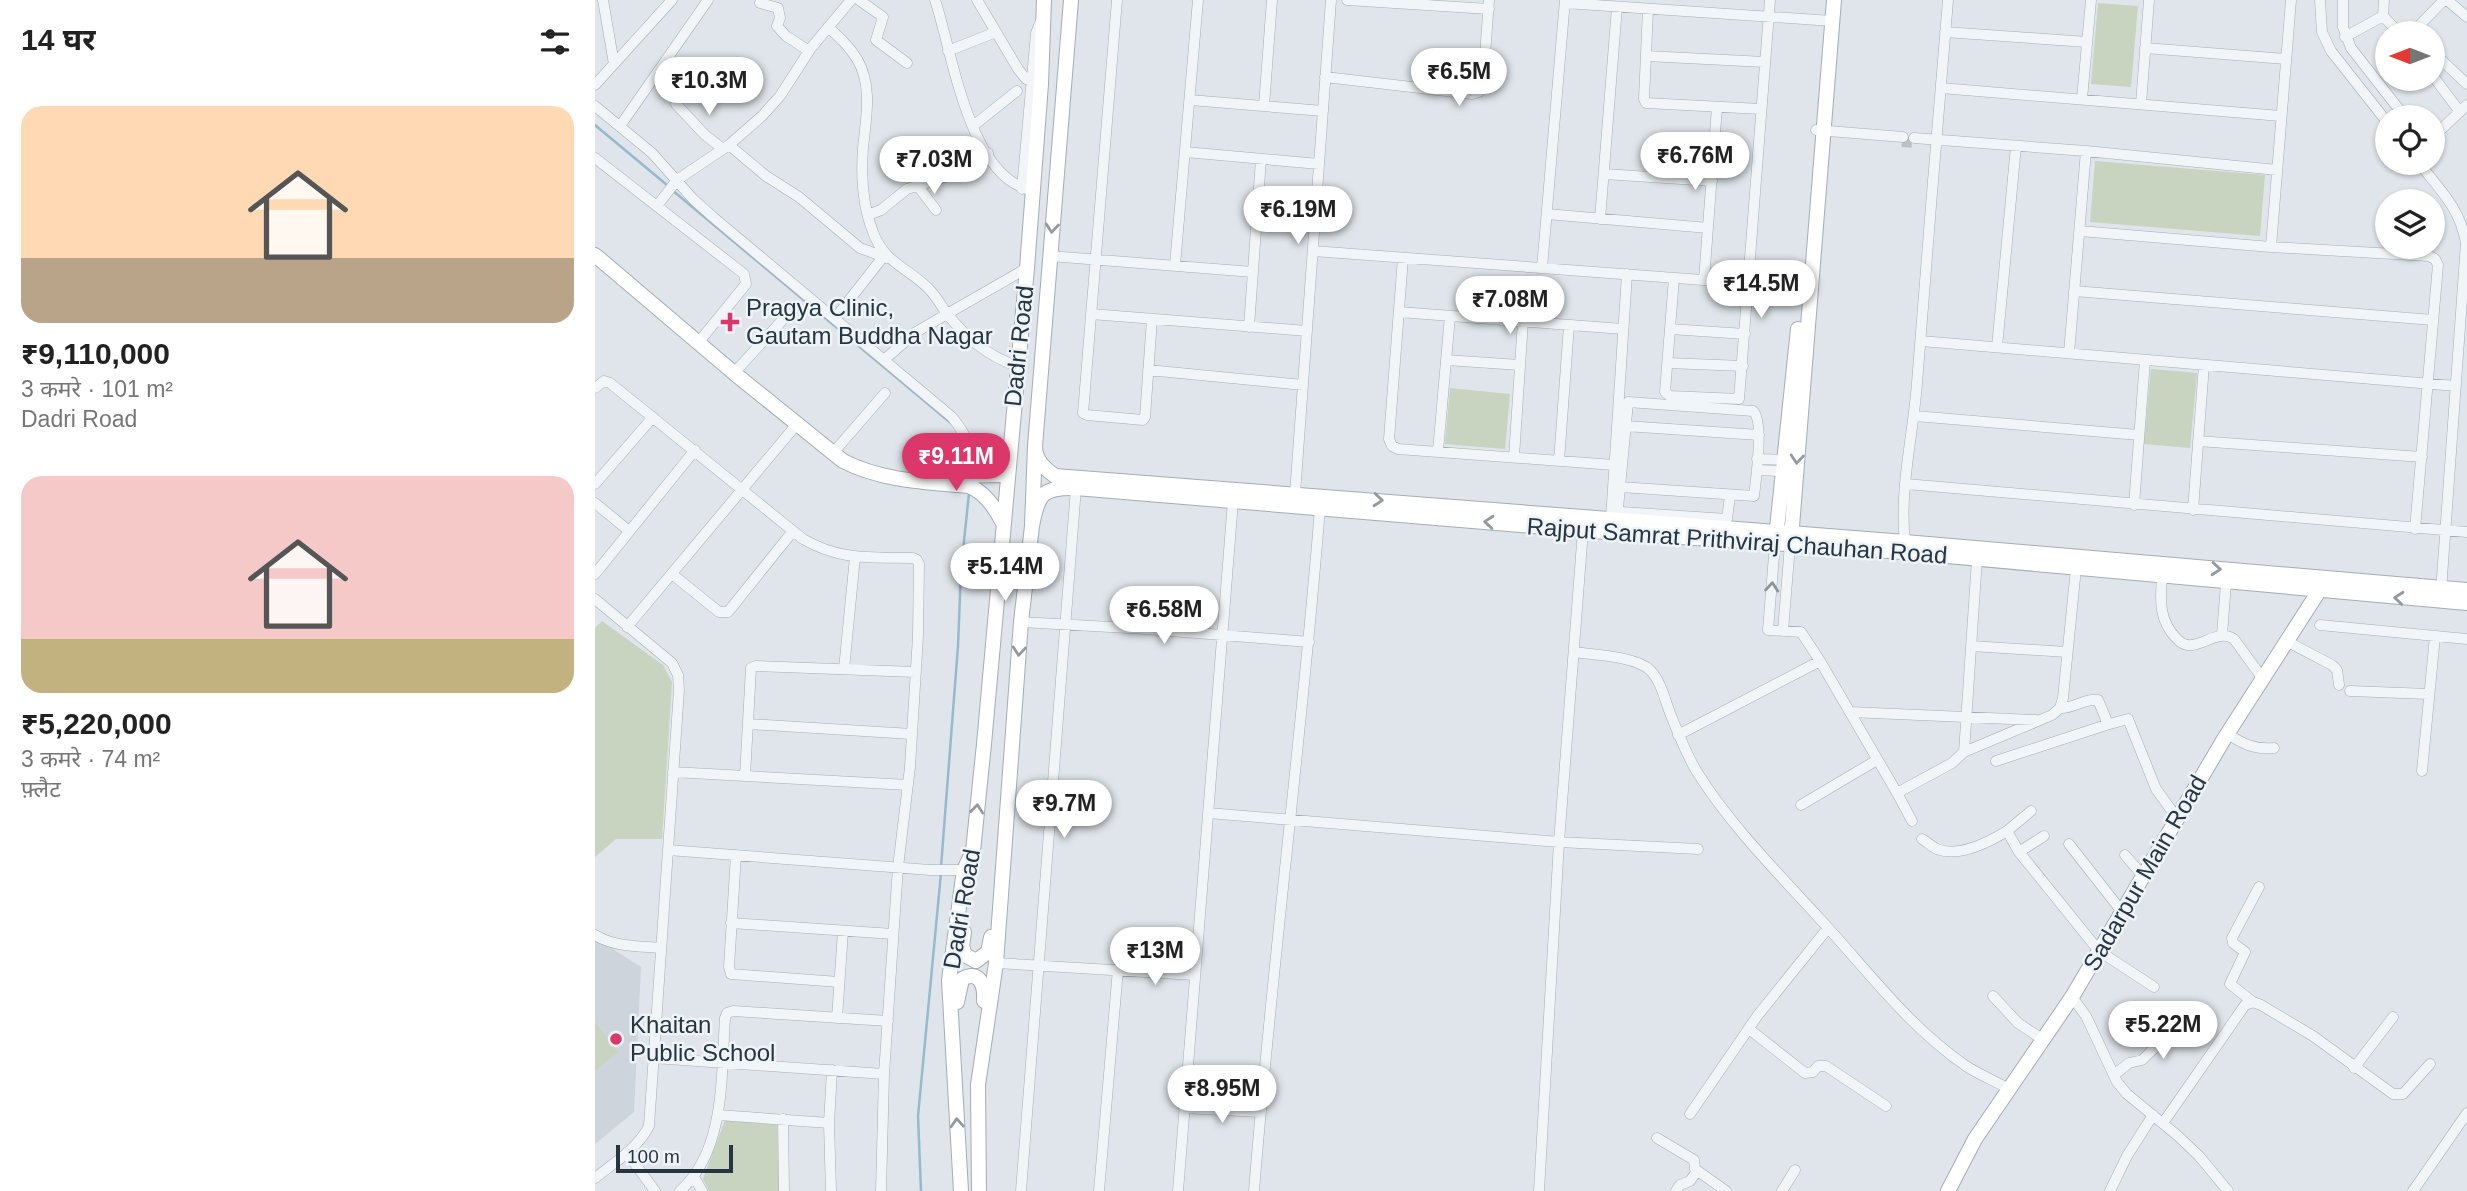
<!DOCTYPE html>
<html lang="hi">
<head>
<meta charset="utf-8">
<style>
	body { margin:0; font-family:Helvetica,"Noto Sans Devanagari",sans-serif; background:#f6f6f6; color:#222; height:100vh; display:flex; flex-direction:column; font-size:26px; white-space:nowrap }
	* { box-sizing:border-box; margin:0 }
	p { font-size:23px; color:#767676 }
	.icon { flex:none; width:38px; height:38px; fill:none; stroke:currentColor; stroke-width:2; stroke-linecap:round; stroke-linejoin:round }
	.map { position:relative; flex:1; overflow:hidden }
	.details { display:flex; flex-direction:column; background:#fff; width:595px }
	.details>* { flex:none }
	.needle { width:46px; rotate:270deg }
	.controls { position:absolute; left:1780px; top:21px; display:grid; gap:14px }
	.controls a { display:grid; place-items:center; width:70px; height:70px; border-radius:50%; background:#fff; box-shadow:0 2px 5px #0004; font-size:35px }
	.scale { position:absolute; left:21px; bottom:18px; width:117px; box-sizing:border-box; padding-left:7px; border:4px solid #263542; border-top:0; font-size:19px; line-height:24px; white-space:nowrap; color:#263542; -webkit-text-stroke:5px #eef3f7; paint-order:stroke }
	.price { position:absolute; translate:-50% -60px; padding:0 16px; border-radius:24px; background:#fff; color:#222; font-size:23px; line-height:46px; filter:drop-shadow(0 2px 4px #0008) }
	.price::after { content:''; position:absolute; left:50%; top:42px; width:21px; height:16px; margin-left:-10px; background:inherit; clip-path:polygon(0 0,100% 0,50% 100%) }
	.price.selected { background:#db376a; color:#fff }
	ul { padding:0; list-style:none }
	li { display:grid; align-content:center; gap:14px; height:371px; padding:0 21px }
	li span { display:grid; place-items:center; height:217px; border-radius:21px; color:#555 }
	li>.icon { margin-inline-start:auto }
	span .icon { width:126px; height:126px; fill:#fffc; stroke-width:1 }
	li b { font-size:30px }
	h2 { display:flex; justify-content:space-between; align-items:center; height:84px; padding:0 21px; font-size:30px }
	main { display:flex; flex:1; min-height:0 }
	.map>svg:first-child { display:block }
	.built { fill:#cdd4dc }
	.green { fill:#c8d4bf }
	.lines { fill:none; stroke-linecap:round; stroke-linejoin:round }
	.stream { stroke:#96bacd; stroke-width:2.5 }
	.street-tunnel { stroke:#bac2c8; stroke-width:10; stroke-dasharray:10 5; stroke-linecap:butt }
	.street-casing { stroke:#a4adb4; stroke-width:11 }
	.secondary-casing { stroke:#a4adb4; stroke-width:16 }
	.street { stroke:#f2f5f7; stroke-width:10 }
	.secondary { stroke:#fff; stroke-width:14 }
	.oneway { stroke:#929aa0 }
	.oneway2 { stroke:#8c959c }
	.poi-dot { fill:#db376a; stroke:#eef3f7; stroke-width:2.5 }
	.labels { text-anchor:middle; stroke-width:5; stroke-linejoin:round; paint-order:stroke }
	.poi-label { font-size:24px; fill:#263542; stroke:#eef3f7; text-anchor:start }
	.street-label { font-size:24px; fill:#263542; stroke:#eef3f7 }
</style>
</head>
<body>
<main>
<section class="details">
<h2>14 घर<svg class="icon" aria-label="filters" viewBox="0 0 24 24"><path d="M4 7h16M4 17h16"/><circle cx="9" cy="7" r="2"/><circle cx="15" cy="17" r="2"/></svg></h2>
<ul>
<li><span style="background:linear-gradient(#ffd9b3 70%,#b9a48a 0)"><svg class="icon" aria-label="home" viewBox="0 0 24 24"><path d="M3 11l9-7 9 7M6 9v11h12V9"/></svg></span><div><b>₹9,110,000</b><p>3 कमरे · 101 m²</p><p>Dadri Road</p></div></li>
<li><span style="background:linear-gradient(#f6c9c9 75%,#c2b280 0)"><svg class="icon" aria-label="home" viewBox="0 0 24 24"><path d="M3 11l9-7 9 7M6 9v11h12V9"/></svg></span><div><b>₹5,220,000</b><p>3 कमरे · 74 m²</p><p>फ़्लैट</p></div></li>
</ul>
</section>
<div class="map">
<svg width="1872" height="1191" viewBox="0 0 1872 1191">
	<rect width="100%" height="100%" fill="#dfe5ea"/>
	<path class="built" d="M 0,938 L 46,967 L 39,1112 L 0,1144 Z"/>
	<path class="green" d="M 1503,3 L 1543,6 L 1536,87 L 1496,84 Z
		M 1500,161 L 1670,175 L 1665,236 L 1495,222 Z
		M 1556,369 L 1602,373 L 1595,448 L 1549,444 Z
		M 855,388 L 915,394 L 910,449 L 850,444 Z
		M 7,621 L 68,665 L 77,682 L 67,839 L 21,839 L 0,857 L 0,628 Z
		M 0,1022 L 23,1052 L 0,1071 Z
		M 130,1120 L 182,1125 L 185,1191 L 114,1191 L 108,1179 Z"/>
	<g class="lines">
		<path class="stream" d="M 0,125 L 72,185
			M 77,190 L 357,424
			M 346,867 L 363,646 L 366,570 L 374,493
			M 326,1191 L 323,1116 L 346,873"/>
		<path class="street-tunnel" d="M 1307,142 L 1319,143"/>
		<g class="street-casing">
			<path id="street" d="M 8,0 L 19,64
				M 264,0 L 288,17 L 281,40 L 312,63
				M 340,0 C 357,50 374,181 438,190
				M 382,0 L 423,69 L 431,79 L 438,82
				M 522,0 L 488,413 L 492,415 L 548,420 L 550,417 L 557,319
				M 752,0 L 894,9
				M 1725,0 L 1727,32 L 1736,51 L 1792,122
				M 1748,0 L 1748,27 L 1756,48 L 1810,117
				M 1789,0 L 1788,16 L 1804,33
				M 1852,0 L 1872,17
				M 165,3 L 183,8 L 185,18 L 182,26 L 191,36 L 214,51
				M 970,3 L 1237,21
				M 1053,9 L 1049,99 L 1051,103 L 1166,109
				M 233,27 C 244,37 254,46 262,59 C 278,86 271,118 268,148 C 266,175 268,207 278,232 C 289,263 312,267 333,288 C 341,296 346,305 352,314 L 432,268
				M 1350,32 L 1492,42
				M 1817,33 L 1849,0
				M 1750,37 L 1788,16
				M 1550,48 L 1691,59
				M 353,51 L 401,32
				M 1838,52 L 1872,84
				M 1051,56 L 1170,62
				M 1838,76 L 1865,112
				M 730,77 L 877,94 L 884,92 L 888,83 L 894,0
				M 0,85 L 77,0
				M 1346,88 L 1686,116
				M 1487,99 L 1496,0
				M 595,100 L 728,111
				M 81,104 L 110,135 L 128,149
				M 1546,104 L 1554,0
				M 0,106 L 57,153 L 98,199 L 118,217 L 357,417 C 374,438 377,450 378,476
				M 669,106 L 677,0
				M 25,126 L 113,0
				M 378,126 L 422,91
				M 1221,130 L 1308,137
				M 1838,137 L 1872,105
				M 1319,138 L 1491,151 L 1682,170
				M 134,145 L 171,176 L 204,197 L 265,248 L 292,258
				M 590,152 L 724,164
				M 0,158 L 149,274 L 151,284 L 103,343
				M 1824,163 C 1845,190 1865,208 1871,243 L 1846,591
				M 1009,174 L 1117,181
				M 322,185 L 341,210
				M 427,189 L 441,33 L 445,23
				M 62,206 L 82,180 L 134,145 L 167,116 L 185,96 L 216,48 L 256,0
				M 952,214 L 1113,228
				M 273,215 L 286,210 L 312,189 L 353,176 L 393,153
				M 1005,219 L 1022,7
				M 1485,231 L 1676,247 L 1834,256 L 1840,259 L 1843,265 L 1820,529
				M 1676,247 L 1696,0
				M 718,251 L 1216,288
				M 455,256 L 658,272
				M 808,258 L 794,439 L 797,446 L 803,449 L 1019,465
				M 580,265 L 603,0
				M 947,268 L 970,0
				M 1079,278 L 1070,392 L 1075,396 L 1144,399 L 1175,0
				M 1109,280 L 1122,107
				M 1479,291 L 1838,320
				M 804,312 L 1028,329
				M 496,314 L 712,331
				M 241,317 L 288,257
				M 654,327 L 666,159
				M 1075,329 L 1150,334
				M 1326,341 L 1861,386
				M 1402,347 L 1421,146
				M 1474,353 L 1491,151
				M 290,359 L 321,332 L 352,314 C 372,338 392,356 422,366
				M 851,360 L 925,365
				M 1073,363 L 1148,366
				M 553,370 L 708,385
				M 139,373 L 193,314
				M 0,388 L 9,381 L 15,383 L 208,539 C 246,561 276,557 318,558 L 322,560 L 324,564 L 323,636 L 315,767 L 303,867 L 289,1074 L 286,1191
				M 1320,416 L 1544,435
				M 1030,426 L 1164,435
				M 1603,441 L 1827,457
				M 843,451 L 855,316
				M 238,453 L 290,393
				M 919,457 L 928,321
				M 1162,459 L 1189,460
				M 964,461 L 974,325
				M 1162,470 L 1188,471
				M 0,484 L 58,417
				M 1311,484 L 1872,532
				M 1025,487 L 1033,402 L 1158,411 C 1169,420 1161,480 1159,496 L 1025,487 L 1023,508 L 1027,512 L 1132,519 L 1135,496
				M 700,494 L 736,0
				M 0,503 L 34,531
				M 1539,505 L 1550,360
				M 1598,510 L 1609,365
				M 1016,519 L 1032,274
				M 1310,542 C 1304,490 1318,436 1322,383 C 1332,255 1342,128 1353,0
				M 1180,543 L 1173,630 L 1206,632 L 1225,661 L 1302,793 L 1357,763 L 1369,752 L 1382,559
				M 0,574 L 100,450
				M 77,574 L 124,612 L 133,612 L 198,531
				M 1567,577 C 1565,601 1564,621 1582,639 C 1586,643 1590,646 1597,645 C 1612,643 1624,630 1639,639 L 1668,679
				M 0,599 L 77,663 L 83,675 L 84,690 L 54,1126 C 43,1148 19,1163 0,1178
				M 426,622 L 551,629 L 714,642
				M 1725,625 L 1872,639
				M 32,627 L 202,424
				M 1188,631 L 1195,544
				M 1627,635 L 1631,583
				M 1693,642 L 1737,665 L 1742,670 L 1744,685
				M 1376,646 L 1472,652
				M 979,652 C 999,655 1040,656 1055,670 C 1066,681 1070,700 1075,713 C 1083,733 1091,754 1102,772 C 1136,826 1182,872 1225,919 C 1272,970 1313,1026 1371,1066 C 1385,1075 1400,1081 1414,1089
				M 249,669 L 260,557
				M 1755,691 L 1834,694
				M 1255,712 L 1441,720
				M 153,724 L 317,734
				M 1511,725 L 1533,719 L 1561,789 L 1582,818
				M 1632,734 C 1649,744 1659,750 1679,748
				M 1083,735 L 1225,661
				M 1369,752 L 1457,715 L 1465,708 L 1468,698 L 1481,568
				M 1401,761 L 1511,725 L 1511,719 L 1503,700 C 1490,698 1478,709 1465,708
				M 1827,771 L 1840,636
				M 78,772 L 313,785
				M 150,776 L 156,668 L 161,666 L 321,672
				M 1302,793 L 1317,821
				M 1206,805 L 1282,760
				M 1436,811 L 1412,831 L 1424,852 L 1504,951 L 1559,987
				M 613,813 L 964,842 L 1103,849
				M 1327,839 C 1332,842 1337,847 1342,849 C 1364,858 1394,842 1412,831
				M 1474,844 L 1528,913
				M 73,850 L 335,870 L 369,870
				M 1424,852 L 1449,836
				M 141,855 L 134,967 L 136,974 L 244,982
				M 1530,855 L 1548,876
				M 136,923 L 298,934
				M 0,935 C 19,947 43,946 65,948
				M 401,963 L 600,975
				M 1398,996 L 1423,1023 L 1447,1039
				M 1477,997 L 1491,1016 L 1522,1082 L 1532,1094 L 1583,1136 L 1604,1156 L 1633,1191
				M 1658,1002 L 1635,984 L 1650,952 L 1638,943 L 1637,938 L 1664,887
				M 242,1018 L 248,931
				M 1154,1029 L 1210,1073 L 1218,1072 L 1223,1066 L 1231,1066 L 1291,1106
				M 59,1058 L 289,1074
				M 1759,1068 L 1798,1017
				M 1519,1075 L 1534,1063 L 1547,1060 L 1592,1017
				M 589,1108 L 665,1112
				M 1095,1114 L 1163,1015 L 1233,928
				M 123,1115 L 234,1123
				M 188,1119 L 189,1191
				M 1568,1123 L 1650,1005 L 1658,1002 L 1666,1005 L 1718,1036 L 1798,1094 L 1808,1094 L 1835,1064
				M 1062,1138 L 1099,1160 L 1100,1169 L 1131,1191
				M 32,1153 L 60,1191
				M 99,1177 L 107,1191
				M 85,1191 C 131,1150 126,1075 130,1018 L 132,1013 L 138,1011 L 293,1021
				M 236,1191 L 234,1123 L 237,1070
				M 426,1191 L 481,488
				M 504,1191 L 523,969
				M 583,1191 L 638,501
				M 659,1191 C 677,963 707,736 725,508
				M 944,1191 L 964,842 L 988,530
				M 1081,1191 L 1085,1185 L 1095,1181 L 1102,1171
				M 1187,1191 L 1200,1170
				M 1515,1191 L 1532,1156 L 1558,1115
				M 1818,1191 L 1872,1113"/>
		</g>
		<g class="secondary-casing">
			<path id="secondary" d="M 0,255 L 139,373 L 248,461 C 287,481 331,482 374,486 C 389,492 401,509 408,523
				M 440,446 C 440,460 449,468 460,476 L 1310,542 L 1872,590
				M 358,476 L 405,475 L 413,468
				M 437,526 C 443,494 447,487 481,488 L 997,531 L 1308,552 L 1872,603
				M 1181,538 L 1203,329
				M 1196,539 L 1239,0
				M 369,932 L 367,946 L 370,955 L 381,961 L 393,952 L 396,937
				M 362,1002 L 367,979 C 385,969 390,986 389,1001
				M 366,1191 L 354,980 L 369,870 L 378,851 L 389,744 L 432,268 L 446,84 L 449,0
				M 384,1191 L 383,1085 L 401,963 L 426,622 L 437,526 L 440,446 L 476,0
				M 1353,1191 L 1380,1139 L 1477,997 L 1629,739 L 1724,591"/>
		</g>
		<use href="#street" class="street"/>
		<use href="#secondary" class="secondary"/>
	</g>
	<defs><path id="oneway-chevron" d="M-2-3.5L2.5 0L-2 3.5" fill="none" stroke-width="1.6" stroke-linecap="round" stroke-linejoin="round" transform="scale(1.75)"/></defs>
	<g class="oneway">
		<use href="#oneway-chevron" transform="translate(457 228) rotate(95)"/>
		<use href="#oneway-chevron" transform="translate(1202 459) rotate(95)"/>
		<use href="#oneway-chevron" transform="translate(783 500) rotate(5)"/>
		<use href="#oneway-chevron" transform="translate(894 522) rotate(-175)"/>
		<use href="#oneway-chevron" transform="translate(1621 569) rotate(5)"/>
		<use href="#oneway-chevron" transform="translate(1804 598) rotate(-175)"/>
		<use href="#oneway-chevron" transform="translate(424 651) rotate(95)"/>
		<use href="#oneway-chevron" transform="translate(382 809) rotate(-84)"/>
		<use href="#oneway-chevron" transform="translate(362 1123) rotate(-93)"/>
	</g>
	<use class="oneway2" href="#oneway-chevron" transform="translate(1177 587) rotate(-85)"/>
	<g class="poi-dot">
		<path d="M131.5 311.5h7v7h7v7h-7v7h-7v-7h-7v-7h7z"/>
		<circle cx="21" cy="1039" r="7"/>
	</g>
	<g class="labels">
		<g class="poi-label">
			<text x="151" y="316">Pragya Clinic,<tspan x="151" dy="28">Gautam Buddha Nagar</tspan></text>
			<text x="35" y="1033">Khaitan<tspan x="35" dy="28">Public School</tspan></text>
		</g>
		<g class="street-label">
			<text transform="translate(424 346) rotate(-84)" y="8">Dadri Road</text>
			<text transform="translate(1142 541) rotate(4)" y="8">Rajput Samrat Prithviraj Chauhan Road</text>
			<text transform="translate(1550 873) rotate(-60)" y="8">Sadarpur Main Road</text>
			<text transform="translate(367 909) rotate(-80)" y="8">Dadri Road</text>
		</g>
	</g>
</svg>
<div class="controls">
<a><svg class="needle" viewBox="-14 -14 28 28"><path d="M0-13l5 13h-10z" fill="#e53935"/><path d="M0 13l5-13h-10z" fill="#767676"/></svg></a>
<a><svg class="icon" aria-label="locate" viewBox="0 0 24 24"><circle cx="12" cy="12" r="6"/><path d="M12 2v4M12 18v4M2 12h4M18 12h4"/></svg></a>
<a><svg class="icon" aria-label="layers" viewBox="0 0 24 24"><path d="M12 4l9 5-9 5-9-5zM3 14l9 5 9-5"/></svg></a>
</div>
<div class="scale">100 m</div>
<b class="price" style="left:864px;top:108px">₹6.5M</b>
<b class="price" style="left:114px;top:117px">₹10.3M</b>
<b class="price" style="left:1100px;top:192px">₹6.76M</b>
<b class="price" style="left:339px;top:196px">₹7.03M</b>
<b class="price" style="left:703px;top:246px">₹6.19M</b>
<b class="price" style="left:1166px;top:320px">₹14.5M</b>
<b class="price" style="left:915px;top:336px">₹7.08M</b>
<b class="price selected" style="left:361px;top:493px">₹9.11M</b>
<b class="price" style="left:410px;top:603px">₹5.14M</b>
<b class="price" style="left:569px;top:646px">₹6.58M</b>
<b class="price" style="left:469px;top:840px">₹9.7M</b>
<b class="price" style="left:560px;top:987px">₹13M</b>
<b class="price" style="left:1568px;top:1061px">₹5.22M</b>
<b class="price" style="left:627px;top:1125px">₹8.95M</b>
</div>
</main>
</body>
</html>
